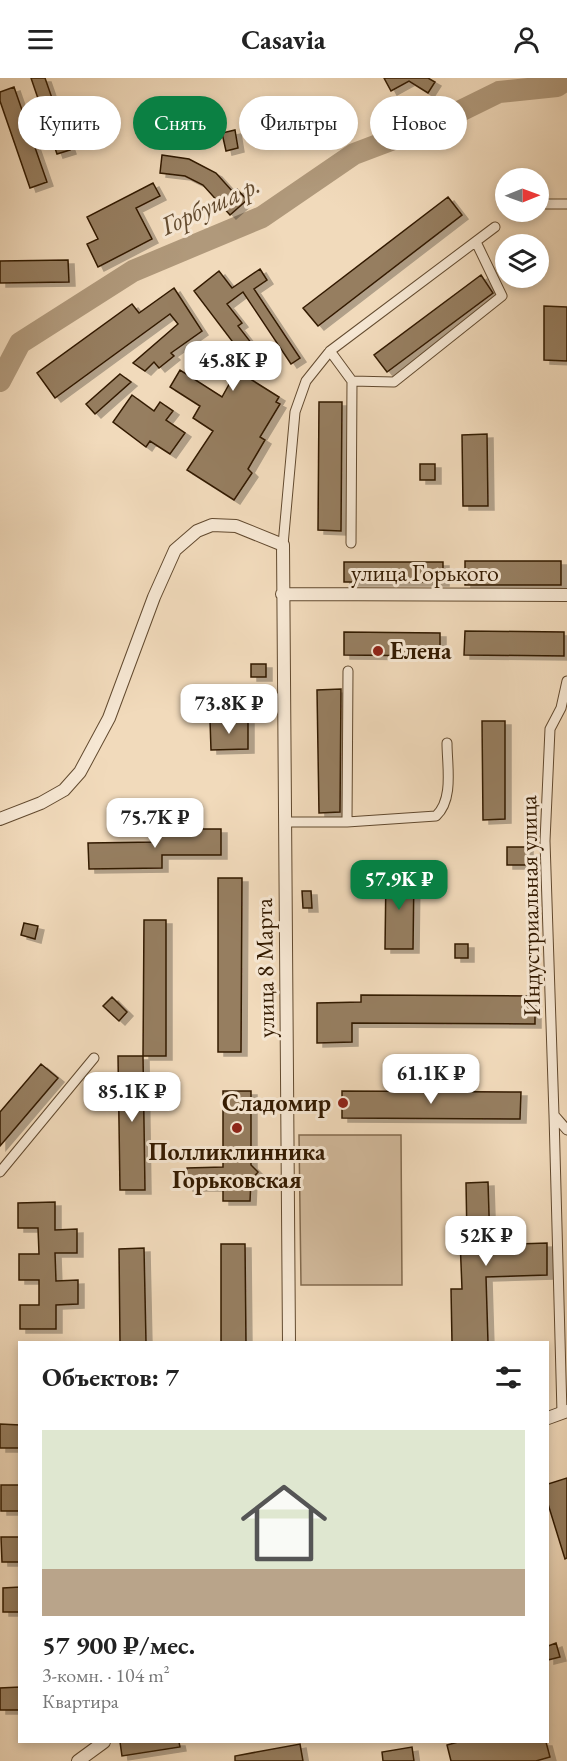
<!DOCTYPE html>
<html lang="ru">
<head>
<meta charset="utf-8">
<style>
	body { margin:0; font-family:"EB Garamond",serif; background:#f6f6f6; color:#222; height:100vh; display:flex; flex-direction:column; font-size:22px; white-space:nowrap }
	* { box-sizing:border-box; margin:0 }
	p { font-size:20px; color:#767676 }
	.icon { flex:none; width:33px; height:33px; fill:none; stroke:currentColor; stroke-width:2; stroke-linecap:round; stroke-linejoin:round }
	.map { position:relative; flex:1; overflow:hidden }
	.details { position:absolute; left:18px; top:1263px; width:531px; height:402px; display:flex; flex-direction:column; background:#fff; border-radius:0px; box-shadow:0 3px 9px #0003 }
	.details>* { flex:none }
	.hud { position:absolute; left:18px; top:18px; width:531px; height:54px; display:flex; gap:12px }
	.needle { width:39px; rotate:89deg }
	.tools { position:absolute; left:495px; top:90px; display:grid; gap:12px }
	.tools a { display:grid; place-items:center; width:54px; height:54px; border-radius:50%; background:#fff; box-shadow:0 3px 9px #0003; font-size:30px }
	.price { position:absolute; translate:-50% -51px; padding:0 14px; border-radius:12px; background:#fff; color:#222; font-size:20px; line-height:39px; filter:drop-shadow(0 2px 3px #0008) }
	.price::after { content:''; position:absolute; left:50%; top:36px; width:18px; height:14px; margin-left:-9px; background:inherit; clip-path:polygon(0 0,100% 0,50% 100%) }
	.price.current { background:#0b8043; color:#fff }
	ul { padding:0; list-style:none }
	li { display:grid; align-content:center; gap:12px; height:318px; padding:0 24px }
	li span { display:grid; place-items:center; height:186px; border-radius:0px; color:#555 }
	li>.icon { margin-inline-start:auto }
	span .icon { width:108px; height:108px; fill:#fffc; stroke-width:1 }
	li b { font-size:26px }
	h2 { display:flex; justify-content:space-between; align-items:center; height:72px; padding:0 24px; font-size:26px }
	.tag { padding:0 21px; border-radius:27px; background:#fff; box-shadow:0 3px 9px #0003; font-size:21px; line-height:54px }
	.tag.current { background:#0b8043; color:#fff }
	header { display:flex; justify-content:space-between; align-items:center; height:78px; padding:0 24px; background:#fff; font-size:27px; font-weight:700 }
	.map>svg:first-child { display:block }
	.green { fill:#d1b99b; stroke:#826a4e; stroke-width:1.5 }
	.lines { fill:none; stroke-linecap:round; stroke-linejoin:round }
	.river { stroke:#b0997b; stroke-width:22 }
	.building { fill:#967e61; stroke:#331a00; stroke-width:1.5; filter:url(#shadow) }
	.minor-casing { stroke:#624a2f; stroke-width:11 }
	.tertiary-casing { stroke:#624a2f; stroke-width:14 }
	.minor { stroke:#f6e7d3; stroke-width:9 }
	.tertiary { stroke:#f6e7d3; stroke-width:12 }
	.poi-dot { fill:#8f2418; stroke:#f6e7d3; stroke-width:2 }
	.labels { text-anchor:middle; stroke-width:6; stroke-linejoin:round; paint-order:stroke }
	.street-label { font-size:24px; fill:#331a00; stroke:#f6e7d3 }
	.poi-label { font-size:24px; font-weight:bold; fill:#331a00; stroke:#f6e7d3; text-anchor:start }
	.water-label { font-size:26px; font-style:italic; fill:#654d31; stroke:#f6e7d3 }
</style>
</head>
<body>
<header><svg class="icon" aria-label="menu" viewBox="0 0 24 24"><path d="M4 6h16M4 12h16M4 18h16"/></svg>Casavia<svg class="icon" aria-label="person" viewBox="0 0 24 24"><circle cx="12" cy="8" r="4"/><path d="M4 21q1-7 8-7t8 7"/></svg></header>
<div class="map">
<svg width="567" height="1683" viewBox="0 0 567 1683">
	<defs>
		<filter id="shadow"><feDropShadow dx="6" dy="4" stdDeviation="0" flood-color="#0004"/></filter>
	</defs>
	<rect width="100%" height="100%" fill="#f1dabb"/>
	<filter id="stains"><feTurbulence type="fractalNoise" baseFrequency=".00333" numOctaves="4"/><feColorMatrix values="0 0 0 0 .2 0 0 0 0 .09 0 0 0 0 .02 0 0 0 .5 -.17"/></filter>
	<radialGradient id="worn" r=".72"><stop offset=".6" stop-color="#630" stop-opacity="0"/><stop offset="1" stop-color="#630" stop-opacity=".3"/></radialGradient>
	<path class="green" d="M 299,1057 L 401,1057 L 402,1207 L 301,1207 Z"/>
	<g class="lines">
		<path class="river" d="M 0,303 L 20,265 L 133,193 L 262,139 L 354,76 L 436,45 L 499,14 L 557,8 L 567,1"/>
	</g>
	<path class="building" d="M 31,0 L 45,0 L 70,72 L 57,76 Z
		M 384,0 L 428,0 L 435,4 L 428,15 L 409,3 L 391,13 Z
		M 14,9 L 47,104 L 30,110 L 0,23 L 0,14 Z
		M 198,30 L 210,53 L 199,59 L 187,37 Z
		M 308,38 L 320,40 L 317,58 L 304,56 Z
		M 235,52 L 238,70 L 226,73 L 222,55 Z
		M 162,77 L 189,81 L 216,95 L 233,114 L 237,111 L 247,122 L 230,137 L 203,107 L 185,98 L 160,95 Z
		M 153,105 L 160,118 L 136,130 L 152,161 L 98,189 L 87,166 L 98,161 L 87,139 Z
		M 448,119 L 462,137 L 318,248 L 303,230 Z
		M 68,182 L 69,204 L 0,205 L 0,183 Z
		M 260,191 L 267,202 L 254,211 L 300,280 L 291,286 L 243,214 L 227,226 L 242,245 L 238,248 L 266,284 L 247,299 L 279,319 L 276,324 L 280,326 L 260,359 L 265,362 L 248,391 L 252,395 L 234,422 L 187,392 L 213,353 L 193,340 L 200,328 L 170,309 L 180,292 L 222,319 L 237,292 L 248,284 L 194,213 L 219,193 L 232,210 Z
		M 481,197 L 493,215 L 387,294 L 374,277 Z
		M 174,210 L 202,253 L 171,275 L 174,278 L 159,290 L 154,284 L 145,293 L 133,285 L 178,246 L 170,236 L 55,320 L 37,295 L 132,226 L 139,235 Z
		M 544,228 L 567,229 L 567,283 L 544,282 Z
		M 120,296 L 131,304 L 95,336 L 86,326 Z
		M 132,317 L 154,333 L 160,324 L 173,333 L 166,342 L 185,355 L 170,376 L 150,363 L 146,369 L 113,344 Z
		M 319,324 L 342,324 L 341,453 L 318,452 Z
		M 487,356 L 488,428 L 463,428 L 462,357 Z
		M 420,386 L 435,386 L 435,402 L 420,402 Z
		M 465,483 L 561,483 L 561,507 L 465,507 Z
		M 344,484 L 443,484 L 443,504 L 344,504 Z
		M 465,553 L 564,554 L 564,578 L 464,577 Z
		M 344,554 L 440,555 L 440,578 L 344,577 Z
		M 251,586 L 266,586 L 266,599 L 251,599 Z
		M 341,611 L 340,734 L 319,735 L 317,612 Z
		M 210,642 L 248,642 L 248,671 L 211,672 Z
		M 482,643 L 505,643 L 505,741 L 483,742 Z
		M 155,751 L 221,751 L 221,777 L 162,777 L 162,790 L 89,791 L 88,765 L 155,764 Z
		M 507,769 L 527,769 L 527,787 L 507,787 Z
		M 386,795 L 414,796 L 413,871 L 385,871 Z
		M 218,800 L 242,800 L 241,974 L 218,974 Z
		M 302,813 L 311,813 L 312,830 L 303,830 Z
		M 144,842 L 166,842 L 166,978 L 143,978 Z
		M 24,845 L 38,848 L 35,861 L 21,857 Z
		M 455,866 L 468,866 L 468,880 L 455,880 Z
		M 361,917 L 535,918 L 535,946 L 352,945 L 352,964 L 317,965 L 317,925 L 361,924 Z
		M 112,919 L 127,934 L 119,943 L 103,928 Z
		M 118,978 L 143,978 L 145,1112 L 120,1112 Z
		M 41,986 L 58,1000 L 0,1068 L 0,1034 Z
		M 223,1013 L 251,1013 L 251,1087 L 258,1094 L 251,1102 L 250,1123 L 223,1123 L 223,1109 L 187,1109 L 187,1090 L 223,1089 Z
		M 342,1013 L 521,1014 L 520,1041 L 342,1040 Z
		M 488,1104 L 490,1167 L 547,1165 L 547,1197 L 486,1199 L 488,1264 L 452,1264 L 451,1211 L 462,1211 L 460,1161 L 467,1161 L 466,1105 Z
		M 55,1124 L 55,1152 L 77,1151 L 77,1175 L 55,1175 L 56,1203 L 78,1202 L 78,1226 L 56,1227 L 56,1251 L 20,1251 L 20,1227 L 39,1227 L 39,1202 L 19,1202 L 19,1176 L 39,1176 L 38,1150 L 18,1150 L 18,1125 Z
		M 221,1166 L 245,1166 L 246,1264 L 221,1264 Z
		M 144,1170 L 146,1264 L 120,1264 L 119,1171 Z
		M 0,1346 L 20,1347 L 20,1370 L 0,1370 Z
		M 567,1400 L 567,1480 L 565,1481 L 548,1426 L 548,1406 Z
		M 1,1407 L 20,1407 L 20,1433 L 1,1433 Z
		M 1,1459 L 20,1459 L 20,1484 L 2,1484 Z
		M 20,1509 L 20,1534 L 3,1534 L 3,1510 Z
		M 556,1565 L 560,1579 L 548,1582 L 548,1568 Z
		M 20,1609 L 20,1632 L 0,1632 L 0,1610 Z
		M 120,1664 L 179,1664 L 180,1669 L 122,1678 Z
		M 458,1664 L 546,1664 L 550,1679 L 536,1683 L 451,1683 L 447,1667 Z
		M 300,1666 L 303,1683 L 235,1683 L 235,1678 Z
		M 412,1669 L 414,1683 L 383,1683 L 382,1674 Z"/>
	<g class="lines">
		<g class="minor-casing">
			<path id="minor" d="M 546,126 L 567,126
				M 330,273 L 352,303 L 351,465
				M 352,303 L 394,304 L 502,218 L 476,164
				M 283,467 L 295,334 L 306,303 L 330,273 L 495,149
				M 567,603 L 561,630 L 550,651 L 545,763 L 554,1037 L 567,1052
				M 285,744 L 347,744 L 436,738 C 454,721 447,688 447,665
				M 347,744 L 348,593
				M 554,1037 L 562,1335
				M 0,1094 L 94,980"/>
		</g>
		<g class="tertiary-casing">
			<path id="tertiary" d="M 282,516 L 567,517
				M 0,741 L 41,725 L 64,712 L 80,694 L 109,640 L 154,519 L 175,472 L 197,453 L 212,447 L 236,448 L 283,467 L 289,1264
				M 548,1340 L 567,1333
				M 78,1683 L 104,1664"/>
		</g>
		<use href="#minor" class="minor"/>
		<use href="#tertiary" class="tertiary"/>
	</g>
	<g class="poi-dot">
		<circle cx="378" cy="573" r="6"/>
		<circle cx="343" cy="1025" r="6"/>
		<circle cx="237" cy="1050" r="6"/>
	</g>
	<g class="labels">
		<g class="street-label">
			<text x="425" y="503">улица Горького</text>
			<text transform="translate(530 828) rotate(-91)" y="8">Индустриальная улица</text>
			<text transform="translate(265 890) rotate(-91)" y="8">улица 8 Марта</text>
		</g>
		<g class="poi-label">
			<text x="390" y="581">Елена</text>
			<text x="331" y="1033" text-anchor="end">Сладомир</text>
			<text x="237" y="1082" text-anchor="middle">Полликлинника<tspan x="237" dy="28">Горьковская</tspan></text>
		</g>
		<g class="water-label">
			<text transform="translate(210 127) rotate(-25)" y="9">Горбуша р.</text>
		</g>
	</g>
	<rect width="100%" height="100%" filter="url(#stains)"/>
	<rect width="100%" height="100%" fill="url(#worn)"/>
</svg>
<div class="tools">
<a><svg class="needle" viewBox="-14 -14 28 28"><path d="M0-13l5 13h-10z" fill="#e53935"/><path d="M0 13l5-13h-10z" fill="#767676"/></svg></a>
<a><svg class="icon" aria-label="layers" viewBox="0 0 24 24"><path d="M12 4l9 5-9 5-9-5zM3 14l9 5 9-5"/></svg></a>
</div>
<b class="price" style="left:233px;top:314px">45.8K ₽</b>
<b class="price" style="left:229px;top:657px">73.8K ₽</b>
<b class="price" style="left:155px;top:771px">75.7K ₽</b>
<b class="price current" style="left:399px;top:833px">57.9K ₽</b>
<b class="price" style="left:431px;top:1027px">61.1K ₽</b>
<b class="price" style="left:132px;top:1045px">85.1K ₽</b>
<b class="price" style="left:486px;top:1189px">52K ₽</b>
<div class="hud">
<a class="tag">Купить</a>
<a class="tag current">Снять</a>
<a class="tag">Фильтры</a>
<a class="tag">Новое</a>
</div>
<section class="details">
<h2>Объектов: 7<svg class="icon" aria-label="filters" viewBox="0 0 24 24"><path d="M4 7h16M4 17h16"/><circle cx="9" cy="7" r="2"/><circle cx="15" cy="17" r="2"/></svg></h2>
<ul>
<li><span style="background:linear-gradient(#dfe7d0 75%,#b9a48a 0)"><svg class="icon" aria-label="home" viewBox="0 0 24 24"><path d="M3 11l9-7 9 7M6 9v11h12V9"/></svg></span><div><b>57 900 ₽/мес.</b><p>3-комн. · 104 m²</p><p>Квартира</p></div></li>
</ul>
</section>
</div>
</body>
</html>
